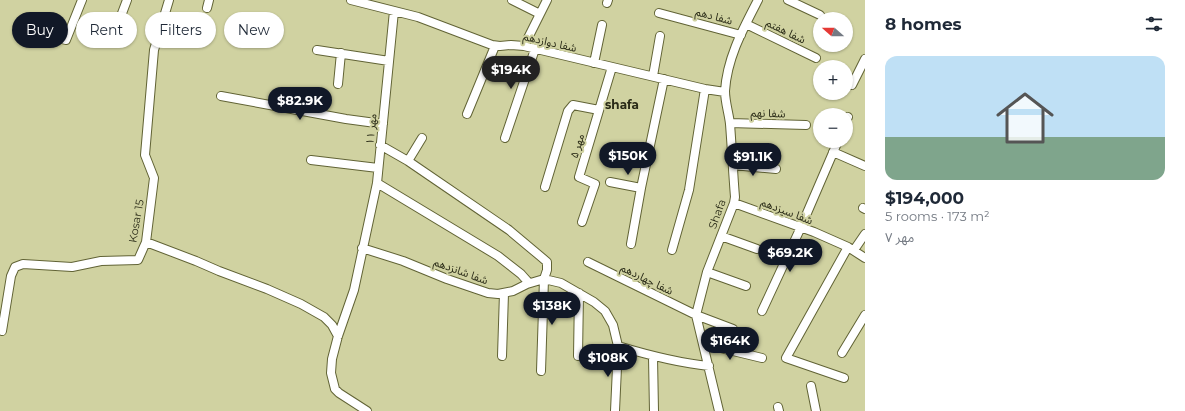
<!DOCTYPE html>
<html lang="en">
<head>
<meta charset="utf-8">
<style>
	body { margin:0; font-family:Montserrat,"Noto Sans Arabic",sans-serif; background:#f6f6f7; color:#1f2937; height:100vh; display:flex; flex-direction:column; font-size:15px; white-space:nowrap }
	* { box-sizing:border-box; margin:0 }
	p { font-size:13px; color:#747a83 }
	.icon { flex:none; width:22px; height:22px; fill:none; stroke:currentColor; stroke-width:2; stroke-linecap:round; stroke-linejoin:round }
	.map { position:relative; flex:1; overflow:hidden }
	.side { display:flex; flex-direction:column; background:#fff; width:320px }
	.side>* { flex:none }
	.hud { position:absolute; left:12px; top:12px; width:380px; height:36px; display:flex; gap:8px }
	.needle { width:26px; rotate:291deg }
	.fabs { position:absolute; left:813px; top:12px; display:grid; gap:8px }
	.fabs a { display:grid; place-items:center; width:40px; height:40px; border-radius:50%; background:#fff; box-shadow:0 1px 3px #0004; font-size:20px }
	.price { position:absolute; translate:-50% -34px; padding:0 9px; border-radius:14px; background:#111827; color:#fff; font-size:13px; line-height:26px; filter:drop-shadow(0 1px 2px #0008) }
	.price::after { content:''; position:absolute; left:50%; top:24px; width:12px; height:9px; margin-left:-6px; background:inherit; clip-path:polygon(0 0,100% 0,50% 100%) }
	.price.current { background:#222; color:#fff }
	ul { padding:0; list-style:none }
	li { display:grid; align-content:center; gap:8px; height:212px; padding:0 20px }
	li span { display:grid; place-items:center; height:124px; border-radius:12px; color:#555 }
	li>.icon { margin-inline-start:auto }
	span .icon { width:72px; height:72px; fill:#fffc; stroke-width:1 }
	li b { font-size:17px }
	h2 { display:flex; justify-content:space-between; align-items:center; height:48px; padding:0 20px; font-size:17px }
	.chip { padding:0 14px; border-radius:18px; background:#fff; box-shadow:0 1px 3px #0004; font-size:14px; line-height:36px }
	.chip.current { background:#111827; color:#fff }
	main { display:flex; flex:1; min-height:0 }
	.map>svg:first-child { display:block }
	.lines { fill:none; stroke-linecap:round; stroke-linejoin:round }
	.minor-casing { stroke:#616335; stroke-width:10 }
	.minor { stroke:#fff; stroke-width:8 }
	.labels { text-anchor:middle; stroke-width:4; stroke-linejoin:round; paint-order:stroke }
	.street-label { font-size:11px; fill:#2a2b17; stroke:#d0d2a1 }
	.neighbourhood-label { font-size:12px; font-weight:bold; fill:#2a2b17; stroke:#d0d2a1 }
</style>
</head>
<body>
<main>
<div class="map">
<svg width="865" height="411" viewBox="0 0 865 411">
	<rect width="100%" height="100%" fill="#d0d2a1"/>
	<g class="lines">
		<g class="minor-casing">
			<path id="minor" d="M 351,0 L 418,17 L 492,45 L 500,46 L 511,45 L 524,46 L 705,89 L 725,92
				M 512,0 L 540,14
				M 788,0 L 820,15
				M 607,3 L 608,0
				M 207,8 L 209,0
				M 659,13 L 741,35
				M 121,16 L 127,0
				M 746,24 L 816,58
				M 25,30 L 66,40 L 82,0
				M 524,46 L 547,0
				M 317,50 L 389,61
				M 594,63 L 602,25
				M 653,76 L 660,36
				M 338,84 L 341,53
				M 852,85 L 865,59
				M 221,96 L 346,119 L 383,124
				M 467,114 L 495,46
				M 846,121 L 848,117
				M 730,123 L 806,125
				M 505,138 L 535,49
				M 380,145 L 408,161 L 509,230 L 540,256 L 547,262 L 547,270 L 544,279 L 541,371
				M 833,152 L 865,166
				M 311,160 L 378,168
				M 408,161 L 422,138
				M 733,165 L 776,169
				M 610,182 L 641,188
				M 377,183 L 498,256 L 521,274 L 529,283
				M 545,187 L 568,111 L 573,105 L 599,110
				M 734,203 L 814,232 L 848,247 L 865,258
				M 863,208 L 865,209
				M 582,222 L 595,184 L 579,177 L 612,67
				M 721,236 L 757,249
				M 146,242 L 196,261 L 219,271 L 267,289 L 301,304 L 324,317 L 332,325 L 338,336
				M 631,244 L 641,188 L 664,79
				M 362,248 L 403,261 L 447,279 L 488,293 L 498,294 L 513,291 L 527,284 L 544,279 L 561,283 L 594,302 L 605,311 L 613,325 L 618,346 L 615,411
				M 672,250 L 689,190 L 705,89
				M 854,250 L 865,234
				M 588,262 L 696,315 L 733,329
				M 707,272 L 746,286
				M 762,311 L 801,227 L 838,141
				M 2,331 L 11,276 L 15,267 L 23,264 L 72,267 L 101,261 L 138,260 L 146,242 L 154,178 L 145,155 L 154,50 L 169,0
				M 704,344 L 762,358
				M 618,346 C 648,355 678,363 709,366
				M 842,353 L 865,315
				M 502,356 L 504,293
				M 578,356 L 579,293
				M 653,357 L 654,411
				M 844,378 L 786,358 L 848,247
				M 811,386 L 816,411
				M 778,407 L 779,411
				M 367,411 L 339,393 L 335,389 L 331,373 L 332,359 L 338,336 L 354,290 L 377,183 L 394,11
				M 719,411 L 696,315 L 707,272 L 734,203 L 735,197 C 733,173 732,149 730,124 C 729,114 725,102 725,91 C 727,58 743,29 758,0"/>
		</g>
		<use href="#minor" class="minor"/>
	</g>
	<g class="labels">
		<g class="street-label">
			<text transform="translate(714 16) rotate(15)" y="4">شفا دهم</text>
			<text transform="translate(786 31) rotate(26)" y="4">شفا هفتم</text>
			<text transform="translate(550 42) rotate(13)" y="4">شفا دوازدهم</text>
			<text transform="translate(768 113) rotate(2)" y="4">شفا نهم</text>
			<text transform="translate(371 129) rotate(-84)" y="4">مهر ۱۱</text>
			<text transform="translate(577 146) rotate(-73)" y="4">مهر ۵</text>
			<text transform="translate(787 211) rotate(21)" y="4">شفا سیزدهم</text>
			<text transform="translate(717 214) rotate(-70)" y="4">Shafa</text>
			<text transform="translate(136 221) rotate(-80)" y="4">Kosar 15</text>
			<text transform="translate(461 271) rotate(20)" y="4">شفا شانزدهم</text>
			<text transform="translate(647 279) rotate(26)" y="4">شفا چهاردهم</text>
		</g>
		<g class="neighbourhood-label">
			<text x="622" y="109">shafa</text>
		</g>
	</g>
</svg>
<div class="fabs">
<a><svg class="needle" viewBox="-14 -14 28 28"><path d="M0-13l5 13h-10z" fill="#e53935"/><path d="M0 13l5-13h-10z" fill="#747a83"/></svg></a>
<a>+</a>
<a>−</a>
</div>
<b class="price current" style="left:511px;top:90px">$194K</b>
<b class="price" style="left:300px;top:121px">$82.9K</b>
<b class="price" style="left:628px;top:176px">$150K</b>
<b class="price" style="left:753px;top:177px">$91.1K</b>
<b class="price" style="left:790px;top:273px">$69.2K</b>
<b class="price" style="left:552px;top:326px">$138K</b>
<b class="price" style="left:730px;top:361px">$164K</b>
<b class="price" style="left:608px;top:378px">$108K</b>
<div class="hud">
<a class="chip current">Buy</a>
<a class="chip">Rent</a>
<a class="chip">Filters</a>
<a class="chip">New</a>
</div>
</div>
<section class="side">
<h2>8 homes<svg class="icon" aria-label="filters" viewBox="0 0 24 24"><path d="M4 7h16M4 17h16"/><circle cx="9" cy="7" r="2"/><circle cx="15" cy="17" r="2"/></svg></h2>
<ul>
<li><span style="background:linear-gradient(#bfe0f5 65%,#7fa58c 0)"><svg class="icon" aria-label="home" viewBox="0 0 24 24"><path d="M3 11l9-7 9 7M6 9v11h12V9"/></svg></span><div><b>$194,000</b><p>5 rooms · 173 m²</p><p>مهر ۷</p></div></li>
</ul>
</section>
</main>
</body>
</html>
